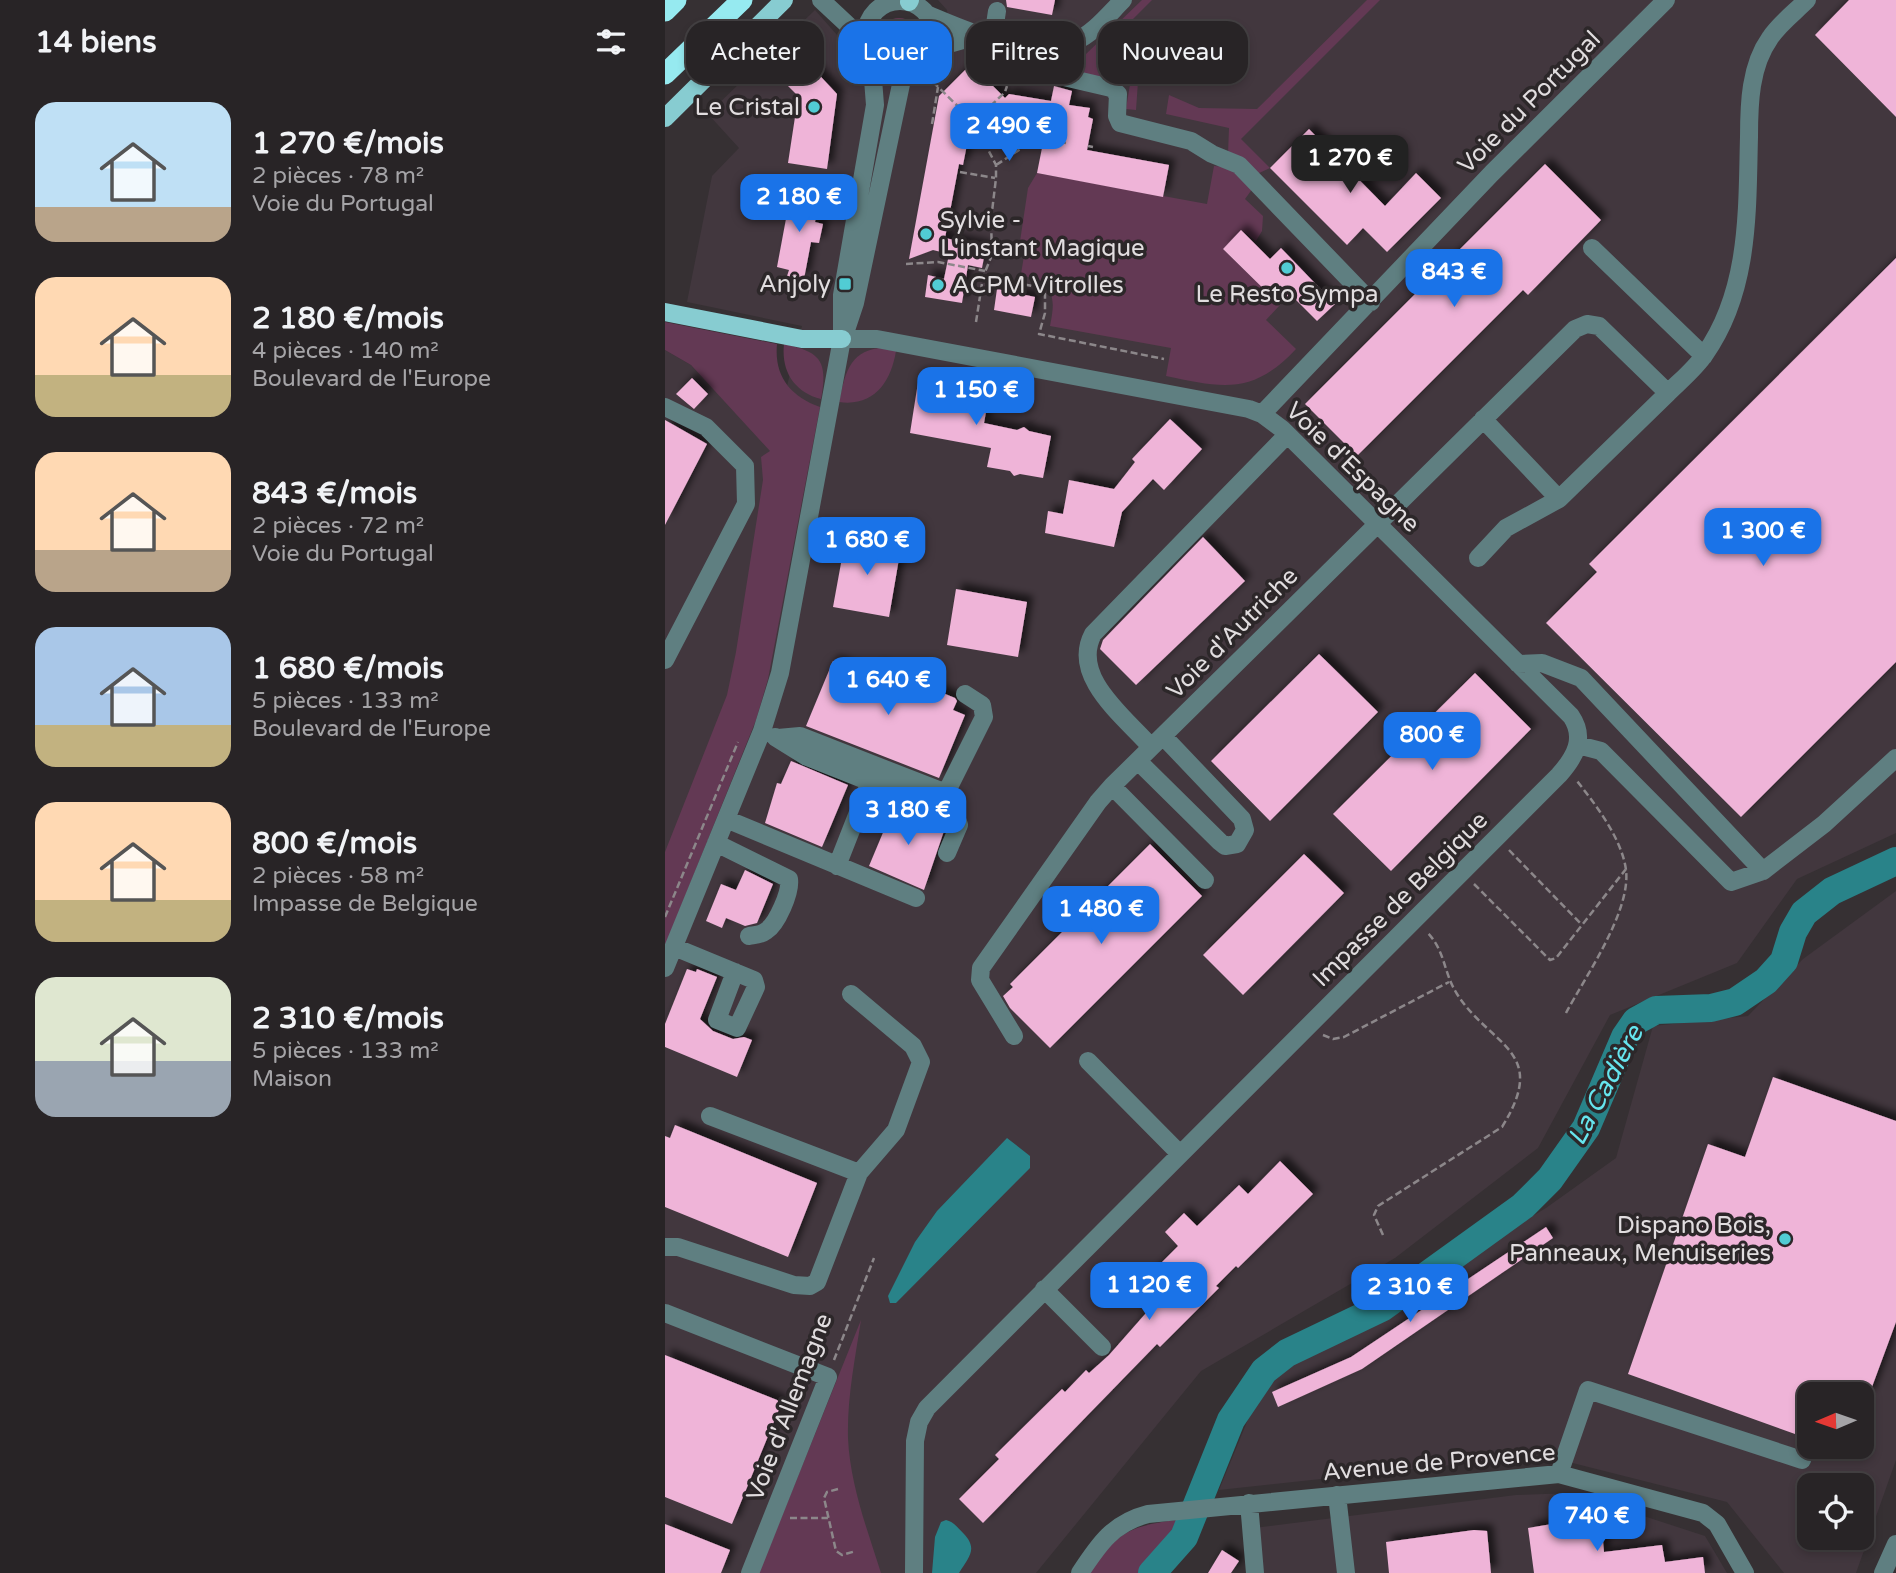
<!DOCTYPE html>
<html lang="fr">
<head>
<meta charset="utf-8">
<style>
	body { margin:0; font-family:"Varela Round",sans-serif; background:#302c2e; color:#f1f3f6; height:100vh; display:flex; flex-direction:column; font-size:26px; white-space:nowrap }
	* { box-sizing:border-box; margin:0 }
	p { font-size:23px; color:#a5a4a7 }
	.icon { flex:none; width:38px; height:38px; fill:none; stroke:currentColor; stroke-width:2; stroke-linecap:round; stroke-linejoin:round }
	.map { position:relative; flex:1; overflow:hidden }
	.details { display:flex; flex-direction:column; background:#282426; width:665px }
	.details>* { flex:none }
	.guide { position:absolute; left:21px; top:21px; width:665px; height:63px; display:flex; gap:14px }
	.needle { width:46px; rotate:268deg }
	.controls { position:absolute; left:1132px; top:1382px; display:grid; gap:14px }
	.controls a { display:grid; place-items:center; width:77px; height:77px; border-radius:14px; background:#282426; box-shadow:0 4px 10px #0003,0 0 0 2px #444143; font-size:35px }
	.price { position:absolute; translate:-50% -60px; padding:0 16px; border-radius:14px; background:#1a73e8; color:#fff; font-size:23px; line-height:46px; filter:drop-shadow(0 2px 4px #0008) }
	.price::after { content:''; position:absolute; left:50%; top:42px; width:21px; height:16px; margin-left:-10px; background:inherit; clip-path:polygon(0 0,100% 0,50% 100%) }
	.price.on { background:#222; color:#fff }
	ul { padding:0; list-style:none }
	li { display:flex; align-items:center; gap:21px; height:175px; padding:0 35px }
	li span { display:grid; place-items:center; flex:none; width:196px; height:140px; border-radius:21px; color:#555 }
	li>.icon { margin-inline-start:auto }
	span .icon { width:84px; height:84px; fill:#fffc; stroke-width:1 }
	li b { font-size:30px }
	h2 { display:flex; justify-content:space-between; align-items:center; height:84px; padding:0 35px; font-size:30px }
	.pill { padding:0 24px; border-radius:21px; background:#282426; box-shadow:0 4px 10px #0003,0 0 0 2px #444143; font-size:24px; line-height:63px }
	.pill.on { background:#1a73e8; color:#fff }
	main { display:flex; flex:1; min-height:0 }
	.map>svg:first-child { display:block }
	.built { fill:#42373e; fill-rule:evenodd }
	.green { fill:#633954 }
	.water { fill:#298389 }
	.lines { fill:none; stroke-linecap:round; stroke-linejoin:round }
	.river { stroke:#298389; stroke-width:28 }
	.building { fill:#efb4d8; filter:url(#shadow) }
	.path { stroke:#8c878a; stroke-width:2.5; stroke-dasharray:7 3.5; stroke-linecap:butt }
	.minor { stroke:#5f7f81; stroke-width:18 }
	.major { stroke:#87ccd1; stroke-width:18 }
	.highway { stroke:#96eaf0; stroke-width:21 }
	.poi-dot { fill:#51ccd4; stroke:#2c2729; stroke-width:2.5 }
	.labels { text-anchor:middle; stroke-width:7; stroke-linejoin:round; paint-order:stroke }
	.street-label { font-size:24px; fill:#e1dddf; stroke:#2c2729 }
	.poi-label { font-size:24px; fill:#e1dddf; stroke:#2c2729; text-anchor:end }
	.water-label { font-size:26px; font-style:italic; fill:#66e5ee; stroke:#2c2729 }
</style>
</head>
<body>
<main>
<section class="details">
<h2>14 biens<svg class="icon" aria-label="filters" viewBox="0 0 24 24"><path d="M4 7h16M4 17h16"/><circle cx="9" cy="7" r="2"/><circle cx="15" cy="17" r="2"/></svg></h2>
<ul>
<li><span style="background:linear-gradient(#bfe0f5 75%,#b9a48a 0)"><svg class="icon" aria-label="home" viewBox="0 0 24 24"><path d="M3 11l9-7 9 7M6 9v11h12V9"/></svg></span><div><b>1 270 €/mois</b><p>2 pièces · 78 m²</p><p>Voie du Portugal</p></div></li>
<li><span style="background:linear-gradient(#ffd9b3 70%,#c2b280 0)"><svg class="icon" aria-label="home" viewBox="0 0 24 24"><path d="M3 11l9-7 9 7M6 9v11h12V9"/></svg></span><div><b>2 180 €/mois</b><p>4 pièces · 140 m²</p><p>Boulevard de l'Europe</p></div></li>
<li><span style="background:linear-gradient(#ffd9b3 70%,#b9a48a 0)"><svg class="icon" aria-label="home" viewBox="0 0 24 24"><path d="M3 11l9-7 9 7M6 9v11h12V9"/></svg></span><div><b>843 €/mois</b><p>2 pièces · 72 m²</p><p>Voie du Portugal</p></div></li>
<li><span style="background:linear-gradient(#a9c7e8 70%,#c2b280 0)"><svg class="icon" aria-label="home" viewBox="0 0 24 24"><path d="M3 11l9-7 9 7M6 9v11h12V9"/></svg></span><div><b>1 680 €/mois</b><p>5 pièces · 133 m²</p><p>Boulevard de l'Europe</p></div></li>
<li><span style="background:linear-gradient(#ffd9b3 70%,#c2b280 0)"><svg class="icon" aria-label="home" viewBox="0 0 24 24"><path d="M3 11l9-7 9 7M6 9v11h12V9"/></svg></span><div><b>800 €/mois</b><p>2 pièces · 58 m²</p><p>Impasse de Belgique</p></div></li>
<li><span style="background:linear-gradient(#dfe7d0 60%,#9aa5b1 0)"><svg class="icon" aria-label="home" viewBox="0 0 24 24"><path d="M3 11l9-7 9 7M6 9v11h12V9"/></svg></span><div><b>2 310 €/mois</b><p>5 pièces · 133 m²</p><p>Maison</p></div></li>
</ul>
</section>
<div class="map">
<svg width="1231" height="1573" viewBox="0 0 1231 1573">
	<defs>
		<filter id="shadow"><feDropShadow dx="6" dy="-6" stdDeviation="3.5" flood-color="#0009"/></filter>
	</defs>
	<rect width="100%" height="100%" fill="#363033"/>
	<path class="built" d="M 273,0 L 1231,0 L 1231,833 L 1132,879 L 1072,963 L 945,1015 L 873,1148 L 730,1258 L 536,1371 L 371,1573 L 0,1573 L 0,350 L 26,365 L 106,450 L 137,326 L 22,302 L 47,176 L 74,148 L 43,114 L 150,10 L 187,52 L 199,82 L 248,86 L 285,56 L 282,10 Z
		M 1231,891 L 1231,1460 L 1191,1573 L 1119,1573 L 1062,1502 L 876,1455 L 554,1490 L 600,1378 L 881,1208 L 951,1158 L 988,1026 L 1083,1016 L 1138,959 ZM 1144,1395 L 1197,1395 L 1197,1447 L 1144,1447 ZM 1144,1486 L 1197,1486 L 1197,1538 L 1144,1538 Z
		M 908,1493 L 1040,1536 L 1062,1573 L 594,1573 L 589,1528 L 851,1495 Z"/>
	<path class="green" d="M 477,0 L 487,0 L 449,38 L 476,39 L 471,110 L 461,109 L 467,72 L 450,68 L 447,80 L 393,67 L 421,54 Z
		M 702,0 L 715,0 L 576,139 L 605,168 L 592,174 L 563,154 L 564,128 L 501,114 L 504,95 L 534,108 L 592,109 Z
		M216 36a18 18 0 1 1 36 0a18 18 0 1 1-36 0Z
		M 549,166 L 563,167 L 588,188 L 580,199 L 598,216 L 597,231 L 591,241 L 576,230 L 558,249 L 615,305 L 601,320 L 631,349 C 588,395 558,388 501,376 L 506,348 L 385,326 C 392,292 387,287 356,274 L 360,250 L 354,248 L 363,188 L 372,173 L 542,204 Z
		M 0,322 L 112,344 C 109,376 125,396 155,407 L 103,679 L 91,720 L 0,946 L 0,852 L 62,695 L 71,652 L 98,480 L 96,457 L 105,451 L 26,365 L 0,350 Z
		M 119,344 C 156,352 163,361 156,399 C 129,392 116,371 119,344 Z
		M 214,348 L 231,351 C 226,382 209,407 174,402 C 180,376 183,352 214,348 Z
		M 196,1320 C 190,1359 182,1398 183,1438 C 185,1484 202,1529 216,1573 L 94,1573 Z
		M 519,1519 L 530,1528 L 505,1573 L 425,1573 C 452,1529 470,1525 519,1519 Z"/>
	<path class="water" d="M 342,1138 L 365,1156 L 365,1168 L 231,1303 L 225,1303 L 223,1296 L 250,1242 L 272,1211 Z
		M 281,1520 C 289,1522 293,1528 299,1534 C 313,1549 304,1557 294,1573 L 267,1573 L 270,1537 L 276,1522 Z"/>
	<g class="lines">
		<path class="river" d="M 487,1573 L 519,1537 L 566,1420 L 599,1371 L 622,1353 L 718,1307 L 858,1206 L 885,1179 L 921,1128 L 960,1037 L 971,1021 L 991,1010 L 1046,1008 L 1070,1002 L 1101,981 L 1119,961 L 1128,932 L 1139,913 L 1167,891 L 1231,861"/>
	</g>
	<path class="building" d="M 341,0 L 390,0 L 387,15 L 342,7 Z
		M 1184,0 L 1231,0 L 1231,117 L 1150,35 Z
		M 131,50 L 172,94 L 162,169 L 123,163 L 132,104 L 129,103 L 131,94 L 109,72 Z
		M 306,64 L 340,98 L 344,94 L 386,101 L 389,86 L 407,91 L 404,105 L 425,108 L 423,117 L 428,119 L 422,150 L 504,165 L 498,197 L 372,173 L 379,138 L 306,124 L 298,165 L 294,164 L 280,238 L 321,247 L 317,268 L 303,265 L 297,303 L 260,297 L 263,275 L 279,279 L 284,254 L 268,250 L 244,259 L 274,96 Z
		M 644,129 L 720,206 L 751,173 L 776,198 L 722,252 L 698,228 L 682,245 L 605,168 Z
		M 880,164 L 936,220 L 863,295 L 858,290 L 692,456 L 640,404 Z
		M 126,192 L 155,197 L 150,222 L 158,224 L 154,243 L 146,242 L 139,279 L 122,276 L 124,270 L 112,267 Z
		M 576,230 L 605,259 L 616,248 L 670,304 L 652,321 L 626,295 L 615,305 L 558,249 Z
		M 1231,258 L 1231,662 L 1076,817 L 881,623 L 932,572 L 924,564 Z
		M 332,289 L 370,297 L 366,317 L 329,310 Z
		M 254,376 L 325,390 L 319,423 L 352,430 L 359,427 L 364,431 L 386,436 L 378,478 L 355,474 L 349,476 L 345,471 L 322,467 L 326,448 L 245,433 Z
		M 27,378 L 43,394 L 29,409 L 11,394 Z
		M 505,419 L 537,449 L 499,490 L 488,479 L 457,512 L 449,547 L 380,533 L 383,511 L 398,514 L 404,480 L 449,489 L 470,462 L 467,459 Z
		M 0,420 L 42,444 L 0,525 Z
		M 181,536 L 236,547 L 224,617 L 168,607 Z
		M 538,537 L 580,581 L 471,685 L 435,649 L 438,640 Z
		M 291,589 L 362,602 L 353,657 L 282,645 Z
		M 654,654 L 713,712 L 605,821 L 546,761 Z
		M 168,661 L 207,677 L 212,666 L 290,698 L 292,701 L 288,710 L 300,715 L 274,778 L 141,726 Z
		M 810,673 L 866,729 L 726,871 L 668,814 Z
		M 126,761 L 183,785 L 157,847 L 100,823 L 112,783 L 116,784 Z
		M 230,804 L 281,825 L 259,890 L 204,866 Z
		M 485,844 L 537,896 L 385,1048 L 345,1008 L 338,996 L 348,987 L 345,984 Z
		M 639,854 L 679,893 L 578,995 L 538,955 Z
		M 80,870 L 108,884 L 92,923 L 80,926 L 61,918 L 57,928 L 41,921 L 56,884 L 71,890 Z
		M 22,969 L 31,972 L 32,969 L 52,977 L 35,1019 L 48,1031 L 68,1039 L 79,1037 L 87,1040 L 72,1077 L 0,1047 L 0,1024 Z
		M 1108,1077 L 1231,1121 L 1231,1322 L 1204,1395 L 1144,1395 L 1144,1439 L 963,1374 L 1043,1144 L 1080,1157 Z
		M 10,1125 L 152,1183 L 123,1257 L 0,1207 L 0,1136 L 5,1138 Z
		M 615,1161 L 648,1194 L 573,1268 L 571,1266 L 551,1286 L 554,1288 L 495,1347 L 492,1344 L 318,1523 L 294,1499 L 334,1459 L 330,1455 L 397,1389 L 400,1392 L 421,1370 L 424,1373 L 444,1355 L 488,1305 L 471,1288 L 513,1246 L 500,1232 L 519,1213 L 532,1226 L 574,1185 L 583,1194 Z
		M 881,1227 L 888,1238 L 697,1369 L 613,1407 L 607,1392 L 686,1357 Z
		M 0,1355 L 117,1402 L 67,1524 L 0,1497 Z
		M 923,1518 L 936,1519 L 939,1552 L 997,1545 L 1000,1562 L 1038,1557 L 1040,1573 L 869,1573 L 863,1528 Z
		M 0,1524 L 65,1550 L 56,1573 L 0,1573 Z
		M 809,1530 L 822,1531 L 826,1573 L 724,1573 L 721,1542 Z
		M 557,1550 L 574,1561 L 566,1573 L 543,1573 Z"/>
	<g class="lines">
		<path class="path" d="M 268,82 L 309,122
			M 267,124 L 273,87
			M 423,146 L 428,147
			M 331,165 C 360,147 365,137 401,143
			M 295,172 L 330,178
			M 241,264 L 273,262 L 320,271
			M 318,277 L 368,286 L 380,294 L 380,313 L 374,334 L 499,359
			M 311,322 L 318,277 L 327,255 L 326,220 L 331,178 L 331,165 L 309,122 L 340,92 L 342,86
			M 844,850 L 917,925
			M 809,884 L 885,960 L 891,958 L 961,869
			M 0,917 L 73,742
			M 901,1013 C 920,977 966,912 961,870 C 957,839 931,805 912,781
			M 658,1035 L 668,1039 L 679,1037 L 784,982
			M 718,1235 L 709,1215 L 713,1206 L 837,1127 C 885,1050 826,1047 792,994 C 778,972 781,952 762,932
			M 169,1360 L 209,1258
			M 173,1489 L 162,1492 L 159,1498 L 171,1551 L 177,1555 L 191,1551
			M 125,1518 L 163,1518"/>
		<path class="minor" d="M 156,0 L 201,42
			M201 35a34 34 0 1 1 68 0a34 34 0 1 1-68 0Z
			M 264,15 C 302,31 369,61 409,42 C 429,33 443,15 458,0
			M 328,38 L 332,11
			M 386,48 L 383,66 L 386,74 L 446,88 L 453,94 L 452,116 L 455,123 L 526,141 L 547,154 L 574,165 L 706,302
			M 265,54 L 280,45 L 312,36
			M 927,248 L 1039,356
			M 181,330 L 190,303 L 239,70
			M 177,339 L 212,339 L 584,409 L 597,414 L 617,429 L 906,716 C 921,738 910,757 894,775 L 262,1408 L 254,1422 L 250,1441 L 249,1573
			M 0,407 L 41,427 L 80,466 L 81,504 L 0,660
			M 597,414 L 827,173 L 1001,0
			M 818,419 L 894,499 L 1003,393
			M 813,558 L 841,528 L 894,499
			M 853,664 L 877,663 L 916,678 L 1098,871 L 1159,824 L 1231,758
			M 110,737 L 142,757 L 205,782 L 172,866
			M 113,738 L 135,736 L 281,793 L 319,717 L 317,705 L 300,694
			M 913,745 L 936,751 L 1066,882 L 1098,871
			M 486,747 C 461,718 405,677 428,634 L 622,435
			M 473,761 L 555,842 L 560,846 L 572,844 L 580,830 L 577,819 L 498,736
			M 205,782 L 291,817 L 294,825 L 282,853
			M 447,786 L 540,880
			M 61,819 L 251,898
			M 51,843 L 124,879 C 126,892 112,924 101,931 C 96,935 89,935 84,936
			M 9,947 L 89,980 L 91,987 L 72,1028 L 52,1020 L 70,972
			M 0,968 L 97,731 L 115,673 L 177,339 L 177,295 L 210,105 L 206,54
			M 186,994 L 248,1046 L 256,1062 L 231,1130 L 194,1173
			M 349,1036 L 315,980 L 316,968 L 433,802 L 447,786 L 910,329 L 922,324 L 934,326 L 1003,393 C 1015,381 1031,368 1040,354 C 1085,290 1082,211 1084,137 C 1084,104 1085,66 1105,38 C 1114,24 1130,12 1142,0
			M 423,1061 L 514,1153
			M 0,1247 L 13,1247 L 129,1285 L 145,1286 L 152,1282 L 194,1173 L 45,1116
			M 379,1289 L 437,1347
			M 0,1313 L 163,1377 L 85,1573
			M 894,1474 L 923,1390 L 1137,1460
			M 672,1495 L 681,1573
			M 584,1503 L 590,1573
			M 415,1573 C 434,1544 448,1523 483,1514 L 894,1474 L 1038,1513 L 1052,1524 L 1080,1573
			M 1218,1573 L 1231,1544"/>
		<path class="major" d="M 244,2 L 245,0
			M 0,118 L 119,0
			M 0,312 L 137,339 L 177,339"/>
		<path class="highway" d="M 0,11 L 11,0
			M 0,74 L 77,0"/>
	</g>
	<g class="poi-dot">
		<circle cx="149" cy="107" r="7"/>
		<circle cx="261" cy="234" r="7"/>
		<circle cx="622" cy="268" r="7"/>
		<rect x="173" y="277" width="14" height="14" rx="3.5"/>
		<circle cx="273" cy="285" r="7"/>
		<circle cx="1120" cy="1239" r="7"/>
	</g>
	<g class="labels">
		<g class="street-label">
			<text transform="translate(864 102) rotate(-45)" y="8">Voie du Portugal</text>
			<text transform="translate(688 467) rotate(44)" y="8">Voie d'Espagne</text>
			<text transform="translate(567 633) rotate(-45)" y="8">Voie d'Autriche</text>
			<text transform="translate(735 899) rotate(-45)" y="8">Impasse de Belgique</text>
			<text transform="translate(124 1407) rotate(-69)" y="8">Voie d'Allemagne</text>
			<text transform="translate(774 1462) rotate(-5)" y="8">Avenue de Provence</text>
		</g>
		<g class="poi-label">
			<text x="135" y="115">Le Cristal</text>
			<text x="275" y="228" text-anchor="start">Sylvie -<tspan x="275" dy="28">L'instant Magique</tspan></text>
			<text x="166" y="292">Anjoly</text>
			<text x="287" y="293" text-anchor="start">ACPM Vitrolles</text>
			<text x="622" y="302" text-anchor="middle">Le Resto Sympa</text>
			<text x="1106" y="1233">Dispano Bois,<tspan x="1106" dy="28">Panneaux, Menuiseries</tspan></text>
		</g>
		<g class="water-label">
			<text transform="translate(940 1085) rotate(-62)" y="9">La Cadière</text>
		</g>
	</g>
</svg>
<div class="controls">
<a><svg class="needle" viewBox="-14 -14 28 28"><path d="M0-13l5 13h-10z" fill="#e53935"/><path d="M0 13l5-13h-10z" fill="#a5a4a7"/></svg></a>
<a><svg class="icon" aria-label="locate" viewBox="0 0 24 24"><circle cx="12" cy="12" r="6"/><path d="M12 2v4M12 18v4M2 12h4M18 12h4"/></svg></a>
</div>
<b class="price" style="left:344px;top:163px">2 490 €</b>
<b class="price on" style="left:685px;top:195px">1 270 €</b>
<b class="price" style="left:134px;top:234px">2 180 €</b>
<b class="price" style="left:789px;top:309px">843 €</b>
<b class="price" style="left:311px;top:427px">1 150 €</b>
<b class="price" style="left:1098px;top:568px">1 300 €</b>
<b class="price" style="left:202px;top:577px">1 680 €</b>
<b class="price" style="left:223px;top:717px">1 640 €</b>
<b class="price" style="left:767px;top:772px">800 €</b>
<b class="price" style="left:243px;top:847px">3 180 €</b>
<b class="price" style="left:436px;top:946px">1 480 €</b>
<b class="price" style="left:484px;top:1322px">1 120 €</b>
<b class="price" style="left:745px;top:1324px">2 310 €</b>
<b class="price" style="left:932px;top:1553px">740 €</b>
<div class="guide">
<a class="pill">Acheter</a>
<a class="pill on">Louer</a>
<a class="pill">Filtres</a>
<a class="pill">Nouveau</a>
</div>
</div>
</main>
</body>
</html>
